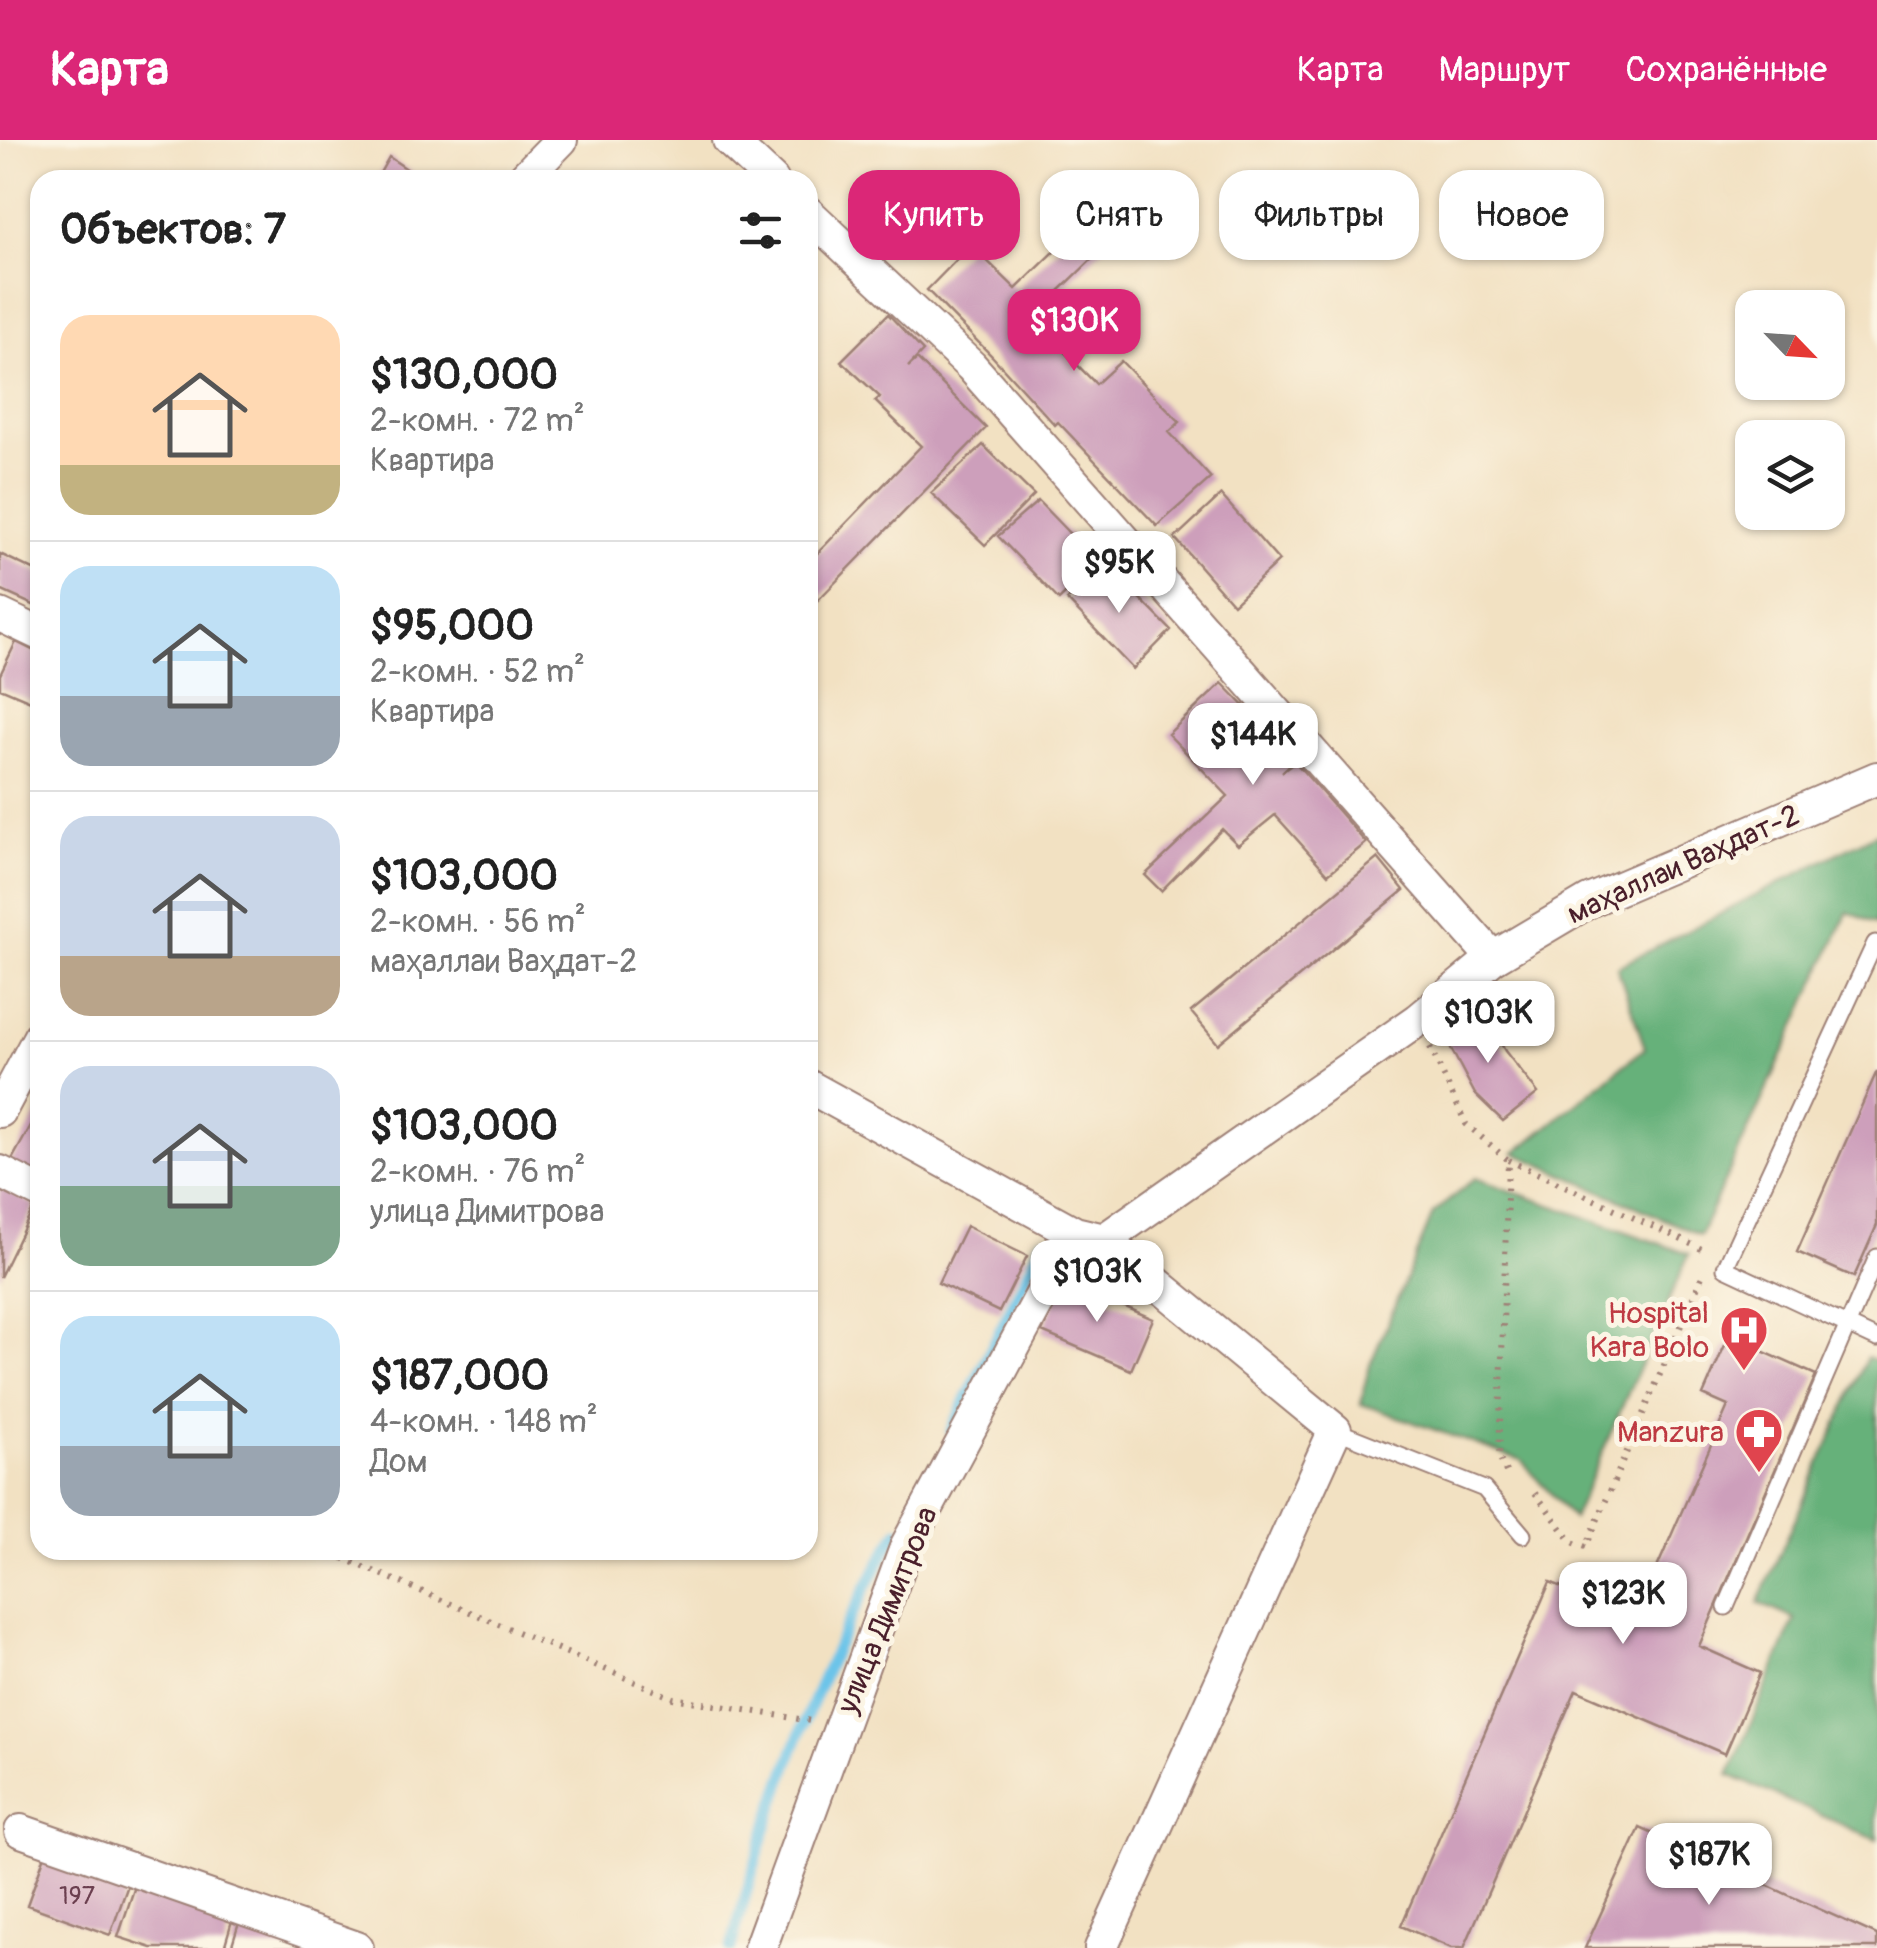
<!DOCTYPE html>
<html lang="ru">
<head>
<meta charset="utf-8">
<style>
	body { margin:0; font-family:Pangolin,sans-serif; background:#f6f6f6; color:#222; height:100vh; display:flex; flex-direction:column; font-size:38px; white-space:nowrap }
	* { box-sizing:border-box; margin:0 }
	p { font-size:32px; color:#767676 }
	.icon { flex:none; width:55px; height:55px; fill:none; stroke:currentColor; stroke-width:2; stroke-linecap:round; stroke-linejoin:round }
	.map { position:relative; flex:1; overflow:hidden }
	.side { position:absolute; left:30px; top:30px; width:788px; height:1390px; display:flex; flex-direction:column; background:#fff; border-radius:30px; box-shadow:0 2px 8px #0004 }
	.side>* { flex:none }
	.guide { position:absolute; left:848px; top:30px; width:878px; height:90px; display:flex; gap:20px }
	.needle { width:65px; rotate:115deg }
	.buttons { position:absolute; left:1735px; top:150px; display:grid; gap:20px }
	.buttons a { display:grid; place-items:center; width:110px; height:110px; border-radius:20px; background:#fff; box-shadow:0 2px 8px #0004; font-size:50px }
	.price { position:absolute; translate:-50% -85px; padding:0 22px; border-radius:20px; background:#fff; color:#222; font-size:32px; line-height:65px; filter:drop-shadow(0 2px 5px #0008) }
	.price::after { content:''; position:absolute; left:50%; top:60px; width:30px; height:22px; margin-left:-15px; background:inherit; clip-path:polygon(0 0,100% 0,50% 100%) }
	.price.current { background:#db2777; color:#fff }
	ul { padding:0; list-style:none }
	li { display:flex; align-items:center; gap:30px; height:250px; padding:0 30px }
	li+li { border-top:2px solid #e0e0e0 }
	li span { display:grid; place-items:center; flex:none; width:280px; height:200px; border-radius:30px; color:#555 }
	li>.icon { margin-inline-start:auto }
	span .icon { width:120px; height:120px; fill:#fffc; stroke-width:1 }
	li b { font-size:42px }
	h2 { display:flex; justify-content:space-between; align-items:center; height:120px; padding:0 30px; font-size:42px }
	.pill { padding:0 35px; border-radius:30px; background:#fff; box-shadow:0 2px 8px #0004; font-size:35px; line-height:90px }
	.pill.current { background:#db2777; color:#fff }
	header { display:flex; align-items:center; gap:60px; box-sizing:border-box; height:140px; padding:0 50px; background:#db2777; color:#fff }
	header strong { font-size:48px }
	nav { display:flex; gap:55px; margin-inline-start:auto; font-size:35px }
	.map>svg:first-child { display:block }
	.forest { fill:#66b17a; stroke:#586852; stroke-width:2.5 }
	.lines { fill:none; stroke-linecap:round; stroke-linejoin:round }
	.stream { stroke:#6cc4e9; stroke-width:11 }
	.building { fill:#cd9fbb }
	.service-casing { stroke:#9e8076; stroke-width:19 }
	.minor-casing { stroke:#9e8076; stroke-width:36 }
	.path { stroke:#9e8076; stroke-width:6; stroke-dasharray:2.5 8; stroke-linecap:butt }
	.service { stroke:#fff; stroke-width:15 }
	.minor { stroke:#fff; stroke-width:32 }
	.labels { text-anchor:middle; stroke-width:10; stroke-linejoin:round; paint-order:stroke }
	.number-label { font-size:25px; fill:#6b3f4f }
	.street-label { font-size:30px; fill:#4a1f2b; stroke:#fcf5e5 }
	.health-label { font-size:30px; fill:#be3a42; stroke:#fcf5e5; text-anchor:end }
</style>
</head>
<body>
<header>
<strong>Карта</strong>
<nav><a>Карта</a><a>Маршрут</a><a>Сохранённые</a></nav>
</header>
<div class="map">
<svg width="1877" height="1808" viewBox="0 0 1877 1808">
	<rect width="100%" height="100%" fill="#fcf5e5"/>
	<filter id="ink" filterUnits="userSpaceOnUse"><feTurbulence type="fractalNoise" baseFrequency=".01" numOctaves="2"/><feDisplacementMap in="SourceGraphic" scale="20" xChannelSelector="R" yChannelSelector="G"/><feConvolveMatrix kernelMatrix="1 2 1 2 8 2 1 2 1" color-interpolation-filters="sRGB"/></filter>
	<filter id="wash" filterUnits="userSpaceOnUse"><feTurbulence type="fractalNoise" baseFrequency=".0048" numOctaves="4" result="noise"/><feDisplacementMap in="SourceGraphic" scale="40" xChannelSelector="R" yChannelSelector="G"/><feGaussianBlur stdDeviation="2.25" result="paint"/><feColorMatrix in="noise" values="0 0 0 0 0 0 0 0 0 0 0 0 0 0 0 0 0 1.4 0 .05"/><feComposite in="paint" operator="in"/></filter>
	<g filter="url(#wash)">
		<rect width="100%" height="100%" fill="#f2e1c2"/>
		<path class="forest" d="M 1877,693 L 1877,784 L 1848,772 L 1700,1095 L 1515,1013 L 1645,908 L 1617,827 Z
			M 1475,1038 L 1689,1114 L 1573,1379 L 1521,1320 L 1361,1264 L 1370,1225 L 1433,1074 Z
			M 1867,1217 L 1877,1221 L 1877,1700 L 1729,1635 L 1795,1479 L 1758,1463 Z"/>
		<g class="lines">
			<path class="stream" d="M 951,1291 L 1043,1101
				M 731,1808 C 769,1666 821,1517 898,1391"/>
		</g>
		<g id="blocks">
			<path class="building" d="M 389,17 L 423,40 L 376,40 Z
				M 1091,76 L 1115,97 L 1031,178 L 1096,244 L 1121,221 L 1180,282 L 1169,292 L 1211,338 L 1157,386 L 1058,282 L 1055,285 L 992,216 L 927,150 L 971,105 L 1016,149 Z
				M 888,174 L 923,211 L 908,227 L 917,219 L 986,288 L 818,460 L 808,450 L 808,423 L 921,306 L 875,261 L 880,257 L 841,221 Z
				M 983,305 L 1034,355 L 985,405 L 931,353 Z
				M 1221,355 L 1279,421 L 1233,464 L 1175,398 Z
				M 1038,361 L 1097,422 L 1059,460 L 998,396 Z
				M 0,414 L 40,433 L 40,468 L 0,450 Z
				M 1106,424 L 1171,490 L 1133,529 L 1067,460 Z
				M 16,502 L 40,514 L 40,565 L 0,548 L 0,535 Z
				M 1222,543 L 1296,619 L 1282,632 L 1295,622 L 1366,703 L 1328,734 L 1275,675 L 1238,705 L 1222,689 L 1161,751 L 1145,735 L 1228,656 L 1168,594 Z
				M 1378,718 L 1404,750 L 1218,904 L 1191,872 Z
				M 1485,873 L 1505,911 L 1538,953 L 1503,981 L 1475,954 L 1440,888 Z
				M 1877,931 L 1877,1085 L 1854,1137 L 1797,1112 Z
				M 40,969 L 40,1041 L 9,1025 Z
				M 0,1048 L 35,1065 L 0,1137 Z
				M 966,1086 L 1027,1116 L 999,1172 L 938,1143 Z
				M 1064,1140 L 1153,1179 L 1131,1230 L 1042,1192 Z
				M 1725,1205 L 1749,1215 L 1753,1207 L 1816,1235 L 1699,1506 L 1760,1533 L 1725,1614 L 1576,1550 L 1464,1808 L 1451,1808 L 1401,1786 L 1550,1442 L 1635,1478 L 1728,1266 L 1703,1255 Z
				M 1640,1688 L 1877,1795 L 1877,1808 L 1585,1808 Z
				M 45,1715 L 128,1745 L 110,1795 L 27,1765 Z
				M 135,1746 L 233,1777 L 224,1808 L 152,1808 L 118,1797 Z
				M 239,1782 L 316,1808 L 231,1808 Z"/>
		</g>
	</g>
	<g filter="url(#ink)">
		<use href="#blocks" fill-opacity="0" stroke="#9e8076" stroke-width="2.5"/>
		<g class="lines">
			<g class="service-casing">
				<path id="service" d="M 1877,804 L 1875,803 L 1725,1128 L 1877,1199
					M 1335,1290 L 1484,1349 L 1523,1395
					M 1726,1467 L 1877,1117"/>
			</g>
			<g class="minor-casing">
				<path id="minor" d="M 729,0 L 772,40
					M 522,40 L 561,0
					M 808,73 L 971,226 L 1493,818
					M 0,475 L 40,494
					M 808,946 L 1075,1093 L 1104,1100 L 1335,1290 L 1101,1808
					M 0,971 L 40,896
					M 0,1032 L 40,1052
					M 1104,1100 L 1418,880 L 1493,818 L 1589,761 L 1877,638
					M 21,1691 L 357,1808
					M 760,1808 L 907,1405 L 1075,1093"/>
			</g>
			<path class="path" d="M 1430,907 L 1466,984 L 1508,1020 L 1499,1317 L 1508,1336
				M 1508,1020 L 1706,1111
				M 1535,1353 L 1572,1402 L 1586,1407 L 1703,1134
				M 324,1410 L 673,1558 L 811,1581"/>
			<use href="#service" class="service"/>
			<use href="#minor" class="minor"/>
		</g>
	</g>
	<defs>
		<g id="hospital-pin" transform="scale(2.5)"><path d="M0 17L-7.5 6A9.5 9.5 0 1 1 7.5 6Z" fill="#e0444e" stroke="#fcf5e5"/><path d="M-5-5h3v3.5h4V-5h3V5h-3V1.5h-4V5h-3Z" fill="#fff"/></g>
		<g id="pharmacy-pin" transform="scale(2.5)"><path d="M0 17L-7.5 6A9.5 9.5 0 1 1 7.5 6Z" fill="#e0444e" stroke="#fcf5e5"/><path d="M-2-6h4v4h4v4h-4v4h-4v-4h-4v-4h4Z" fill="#fff"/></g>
	</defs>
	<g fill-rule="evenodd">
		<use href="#hospital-pin" x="1744" y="1190"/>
		<use href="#pharmacy-pin" x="1759" y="1292"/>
	</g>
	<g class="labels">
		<g class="number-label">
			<text x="77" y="1764">197</text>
		</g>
		<g class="street-label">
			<text transform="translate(1683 724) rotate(-24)" y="10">маҳаллаи Ваҳдат-2</text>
			<text transform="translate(887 1470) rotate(-68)" y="10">улица Димитрова</text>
		</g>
		<g class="health-label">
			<text x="1709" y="1183">Hospital<tspan x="1709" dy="34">Kara Bolo</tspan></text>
			<text x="1724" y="1302">Manzura</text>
		</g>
	</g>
</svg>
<div class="buttons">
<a><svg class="needle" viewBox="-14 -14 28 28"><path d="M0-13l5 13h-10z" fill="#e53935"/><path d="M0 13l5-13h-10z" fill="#767676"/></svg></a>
<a><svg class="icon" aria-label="layers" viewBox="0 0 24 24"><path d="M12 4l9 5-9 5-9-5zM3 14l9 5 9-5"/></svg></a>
</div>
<b class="price current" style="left:1074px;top:234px">$130K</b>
<b class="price" style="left:1119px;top:476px">$95K</b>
<b class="price" style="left:1253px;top:648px">$144K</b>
<b class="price" style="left:1488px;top:926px">$103K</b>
<b class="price" style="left:1097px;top:1185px">$103K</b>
<b class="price" style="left:1623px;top:1507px">$123K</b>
<b class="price" style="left:1709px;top:1768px">$187K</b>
<div class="guide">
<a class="pill current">Купить</a>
<a class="pill">Снять</a>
<a class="pill">Фильтры</a>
<a class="pill">Новое</a>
</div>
<section class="side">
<h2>Объектов: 7<svg class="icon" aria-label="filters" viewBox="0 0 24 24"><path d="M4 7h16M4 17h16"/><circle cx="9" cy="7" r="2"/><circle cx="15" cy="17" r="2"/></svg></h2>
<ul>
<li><span style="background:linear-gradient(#ffd9b3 75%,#c2b280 0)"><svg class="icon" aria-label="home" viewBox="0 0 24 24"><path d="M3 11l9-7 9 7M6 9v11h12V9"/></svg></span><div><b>$130,000</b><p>2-комн. · 72 m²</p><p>Квартира</p></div></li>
<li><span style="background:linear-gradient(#bfe0f5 65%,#9aa5b1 0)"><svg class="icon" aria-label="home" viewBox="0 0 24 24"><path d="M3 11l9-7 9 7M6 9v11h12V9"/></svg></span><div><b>$95,000</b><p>2-комн. · 52 m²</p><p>Квартира</p></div></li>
<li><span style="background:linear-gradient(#c9d6e8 70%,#b9a48a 0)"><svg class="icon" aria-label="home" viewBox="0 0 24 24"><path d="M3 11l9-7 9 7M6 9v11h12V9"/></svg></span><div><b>$103,000</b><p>2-комн. · 56 m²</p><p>маҳаллаи Ваҳдат-2</p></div></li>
<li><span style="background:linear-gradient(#c9d6e8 60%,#7fa58c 0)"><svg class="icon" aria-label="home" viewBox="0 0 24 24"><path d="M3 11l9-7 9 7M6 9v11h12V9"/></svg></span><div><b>$103,000</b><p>2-комн. · 76 m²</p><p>улица Димитрова</p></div></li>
<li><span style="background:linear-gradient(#bfe0f5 65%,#9aa5b1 0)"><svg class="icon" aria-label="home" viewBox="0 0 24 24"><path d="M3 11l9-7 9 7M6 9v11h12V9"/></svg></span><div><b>$187,000</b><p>4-комн. · 148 m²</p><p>Дом</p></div></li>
</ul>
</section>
</div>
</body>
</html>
